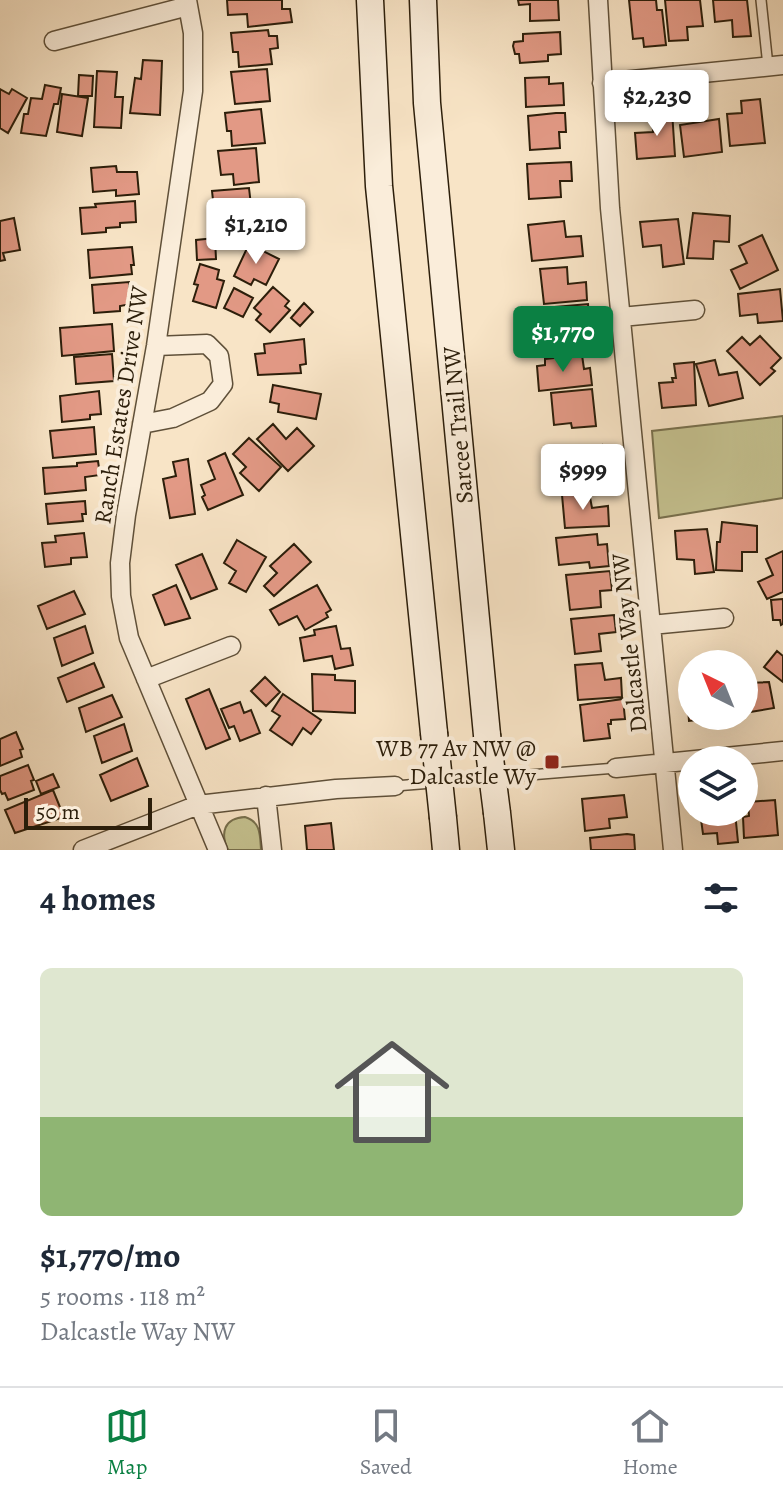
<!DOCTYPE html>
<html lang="en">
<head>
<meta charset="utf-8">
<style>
	body { margin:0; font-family:Alegreya,serif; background:#f2f2f3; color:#1f2937; height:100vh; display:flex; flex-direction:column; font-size:30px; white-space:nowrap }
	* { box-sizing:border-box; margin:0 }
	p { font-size:26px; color:#747a83 }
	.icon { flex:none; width:44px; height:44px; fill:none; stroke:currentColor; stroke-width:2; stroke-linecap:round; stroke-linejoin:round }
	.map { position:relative; height:850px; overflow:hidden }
	.side { display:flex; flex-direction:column; background:#fff; flex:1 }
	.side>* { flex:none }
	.needle { width:52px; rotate:317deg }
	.controls { position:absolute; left:678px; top:650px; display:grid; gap:16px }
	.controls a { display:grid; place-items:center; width:80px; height:80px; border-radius:50%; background:#fff; box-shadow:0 8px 32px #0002; font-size:40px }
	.scale { position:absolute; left:24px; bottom:20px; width:128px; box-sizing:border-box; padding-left:8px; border:4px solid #2c1e0a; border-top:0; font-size:22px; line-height:28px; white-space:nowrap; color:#2c1e0a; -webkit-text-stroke:6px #faedda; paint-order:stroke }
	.price { position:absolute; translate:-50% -68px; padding:0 18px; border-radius:8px; background:#fff; color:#222; font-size:26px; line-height:52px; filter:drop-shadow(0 2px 4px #0008) }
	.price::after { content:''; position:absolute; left:50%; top:48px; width:24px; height:18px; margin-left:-12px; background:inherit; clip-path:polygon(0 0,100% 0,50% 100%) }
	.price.selected { background:#0b8043; color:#fff }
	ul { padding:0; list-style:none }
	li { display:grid; align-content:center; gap:16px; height:424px; padding:0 40px }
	li span { display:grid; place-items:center; height:248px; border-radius:12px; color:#555 }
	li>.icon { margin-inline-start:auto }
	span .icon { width:144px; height:144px; fill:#fffc; stroke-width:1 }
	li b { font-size:34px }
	h2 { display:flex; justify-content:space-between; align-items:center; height:96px; padding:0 40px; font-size:34px }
	.tabs { display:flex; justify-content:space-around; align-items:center; height:112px; border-top:2px solid #e0e1e3; background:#fff; font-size:22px; color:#747a83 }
	.tabs a { display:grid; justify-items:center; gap:4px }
	.tabs .selected { color:#0b8043 }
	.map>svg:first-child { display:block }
	.green { fill:#c5c290; stroke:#78704d; stroke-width:2 }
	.building { fill:#e29985; stroke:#2c1e0a; stroke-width:2 }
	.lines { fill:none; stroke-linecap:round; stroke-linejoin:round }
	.lane-casing { stroke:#5f5039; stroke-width:12 }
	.street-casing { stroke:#5f5039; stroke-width:21 }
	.secondary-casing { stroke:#2c1e0a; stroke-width:29 }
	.lane { stroke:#faedda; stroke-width:9 }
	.street { stroke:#faedda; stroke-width:18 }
	.secondary { stroke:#faedda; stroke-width:26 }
	.secondary-bridge-casing { stroke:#2c1e0a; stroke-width:29; stroke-linecap:butt }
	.secondary-bridge { stroke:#faedda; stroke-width:26 }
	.poi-dot { fill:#8f2418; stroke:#faedda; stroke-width:3 }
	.labels { text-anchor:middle; stroke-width:8; stroke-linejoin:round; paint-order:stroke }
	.street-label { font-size:24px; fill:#2c1e0a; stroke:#faedda }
	.poi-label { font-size:24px; fill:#2c1e0a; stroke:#faedda; text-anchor:end }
</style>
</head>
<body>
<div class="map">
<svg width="783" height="850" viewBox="0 0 783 850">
	<rect width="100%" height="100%" fill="#f8e4c6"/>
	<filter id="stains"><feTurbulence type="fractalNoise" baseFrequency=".0025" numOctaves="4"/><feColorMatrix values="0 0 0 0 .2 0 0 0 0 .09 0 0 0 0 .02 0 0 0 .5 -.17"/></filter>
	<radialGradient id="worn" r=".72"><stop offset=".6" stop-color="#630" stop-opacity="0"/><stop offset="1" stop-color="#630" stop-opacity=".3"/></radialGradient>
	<path class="green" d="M 783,416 L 783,498 L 659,518 L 652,431 Z
		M 245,817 C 261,822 260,835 261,850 L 228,850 C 220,833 224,818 245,817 Z"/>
	<path class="building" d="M 227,0 L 282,0 L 282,9 L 290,9 L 292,22 L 248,27 L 247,14 L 228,15 Z
		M 518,0 L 558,0 L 559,20 L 530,21 L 530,4 L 519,5 Z
		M 629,0 L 656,0 L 657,10 L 662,10 L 666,45 L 644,47 L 643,38 L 633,39 Z
		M 665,0 L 700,0 L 703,26 L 687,27 L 688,40 L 669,41 Z
		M 713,0 L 747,0 L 751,36 L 733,37 L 732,20 L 715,22 Z
		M 268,30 L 269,36 L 277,36 L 278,48 L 270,49 L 272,64 L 239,67 L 238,52 L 233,52 L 231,33 Z
		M 560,32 L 561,54 L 548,55 L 548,61 L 520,63 L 519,54 L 515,54 L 513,46 L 514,42 L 523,41 L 523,34 Z
		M 143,60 L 162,61 L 160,115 L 130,113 L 135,78 L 141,79 Z
		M 267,69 L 270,101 L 235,104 L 231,72 Z
		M 97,71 L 117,72 L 115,97 L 123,97 L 121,128 L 94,127 Z
		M 79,75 L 93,76 L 92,96 L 78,96 Z
		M 549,77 L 549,84 L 563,83 L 564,105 L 526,107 L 525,78 Z
		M 45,85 L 61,88 L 58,104 L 54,104 L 46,136 L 21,133 L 24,114 L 28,114 L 31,98 L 42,99 Z
		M 0,89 L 9,94 L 12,89 L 27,98 L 8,133 L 0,128 Z
		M 62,94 L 88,98 L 82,136 L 57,132 Z
		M 760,99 L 765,143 L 730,146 L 727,114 L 742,113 L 741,101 Z
		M 261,109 L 265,143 L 232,146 L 231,131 L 227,131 L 225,113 Z
		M 672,111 L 675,156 L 637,159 L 635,133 L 653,132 L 652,113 Z
		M 556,113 L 565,113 L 566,132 L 559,132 L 560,148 L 530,150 L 528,116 Z
		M 719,119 L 722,152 L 684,157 L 680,125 Z
		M 256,148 L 259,182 L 234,185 L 233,174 L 221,175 L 218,151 Z
		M 571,162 L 572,181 L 560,181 L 561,197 L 529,199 L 527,164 Z
		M 116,166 L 117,172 L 137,172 L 139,194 L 116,196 L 116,190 L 93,192 L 91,168 Z
		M 249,188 L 252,214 L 215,218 L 212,191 Z
		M 135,201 L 136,222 L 120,223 L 120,227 L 106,228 L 106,232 L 82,234 L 80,208 L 96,207 L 95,204 Z
		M 297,206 L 300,229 L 257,234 L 255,210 L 268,207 L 268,210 Z
		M 693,213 L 730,216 L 729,242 L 714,241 L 713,259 L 687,258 Z
		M 14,218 L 20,250 L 3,253 L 5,260 L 0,261 L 0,221 Z
		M 678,219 L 684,264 L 663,267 L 661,245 L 643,247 L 640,222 Z
		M 564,221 L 566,237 L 581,236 L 583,256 L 532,261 L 528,225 Z
		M 762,235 L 778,270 L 740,289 L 731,270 L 747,263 L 739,246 Z
		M 215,238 L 216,259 L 197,260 L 196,240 Z
		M 249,244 L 279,259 L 266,285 L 254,279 L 251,285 L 234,276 Z
		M 132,247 L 134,265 L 131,265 L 132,274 L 90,278 L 88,250 Z
		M 200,264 L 219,270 L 217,279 L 224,281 L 216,308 L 193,301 L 198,285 L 194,284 Z
		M 567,267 L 568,284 L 586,282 L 587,300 L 544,304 L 540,269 Z
		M 129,282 L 131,304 L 120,306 L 120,311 L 94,313 L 92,285 Z
		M 273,287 L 289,301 L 285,306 L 290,310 L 270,332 L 256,320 L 261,314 L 254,308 Z
		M 234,288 L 253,298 L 243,317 L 224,308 Z
		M 780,289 L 783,321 L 758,323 L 757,314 L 740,316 L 738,294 Z
		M 304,303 L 313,312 L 300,326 L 291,318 Z
		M 588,304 L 589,323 L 577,324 L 579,340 L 547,343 L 544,308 Z
		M 112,324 L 114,351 L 62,356 L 60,328 Z
		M 760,336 L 781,358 L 771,368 L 775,371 L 760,385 L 727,351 L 742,337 L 750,345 Z
		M 304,339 L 306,364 L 300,365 L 301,373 L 258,375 L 255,354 L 265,353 L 264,344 Z
		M 112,354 L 114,381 L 76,384 L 74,357 Z
		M 582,355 L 584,369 L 590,368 L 592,385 L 539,391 L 537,366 L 545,365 L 545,359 Z
		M 715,360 L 719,375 L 737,372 L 743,398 L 709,406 L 696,364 Z
		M 694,362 L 696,405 L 662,408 L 659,383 L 673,382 L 672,378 L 676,378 L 674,364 Z
		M 273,385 L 321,394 L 316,419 L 278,412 L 279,404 L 270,402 Z
		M 592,389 L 596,426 L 572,428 L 571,423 L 554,425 L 551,393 Z
		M 99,391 L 101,414 L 90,415 L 90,419 L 62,422 L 60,396 Z
		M 273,424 L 286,439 L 297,428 L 314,446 L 288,471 L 257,439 Z
		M 94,427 L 96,454 L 53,458 L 50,431 Z
		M 249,438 L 281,467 L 259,491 L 240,473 L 246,467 L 233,454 Z
		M 602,445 L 603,464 L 588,466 L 588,484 L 561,487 L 559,452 Z
		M 225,453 L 243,495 L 208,510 L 202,497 L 205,495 L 201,485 L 215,479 L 208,461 Z
		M 188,459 L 195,514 L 170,518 L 163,479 L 176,476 L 173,462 Z
		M 98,461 L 100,475 L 85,477 L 86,490 L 45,494 L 43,468 L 77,466 L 77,463 Z
		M 589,492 L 592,508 L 608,506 L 609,526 L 565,528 L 562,495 Z
		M 85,501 L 86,514 L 82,514 L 83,521 L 48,524 L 46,504 Z
		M 722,522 L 757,526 L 757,552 L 742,552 L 742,571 L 716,570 L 717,542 L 720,542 Z
		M 707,529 L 714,572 L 695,574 L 694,560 L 677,559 L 675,531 Z
		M 84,533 L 87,557 L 71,558 L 71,564 L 45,567 L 42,543 L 56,542 L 55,536 Z
		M 597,534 L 598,545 L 607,544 L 609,566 L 590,568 L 589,562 L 559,565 L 556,538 Z
		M 237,540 L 266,557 L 246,592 L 229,583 L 236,571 L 224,563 Z
		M 294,544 L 311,562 L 274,596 L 264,586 L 277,573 L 270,566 Z
		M 783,551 L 783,592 L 767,599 L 758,582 L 773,575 L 766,559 Z
		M 202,554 L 217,589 L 191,599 L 176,565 Z
		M 610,571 L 612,590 L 600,591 L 601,607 L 570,610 L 566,575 Z
		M 176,585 L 190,618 L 165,625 L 153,595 Z
		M 317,585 L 331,610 L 326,613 L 328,617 L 305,630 L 297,616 L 279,625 L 270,610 Z
		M 74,591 L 85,614 L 47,629 L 38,606 Z
		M 783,599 L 783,624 L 781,625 L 780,620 L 773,620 L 771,600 Z
		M 614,615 L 616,632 L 599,634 L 601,651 L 575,654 L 571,619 Z
		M 85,626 L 93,653 L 62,666 L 54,638 Z
		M 336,626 L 341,649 L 350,648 L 353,665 L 335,669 L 332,656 L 304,661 L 300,638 L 315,635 L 314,630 Z
		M 777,651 L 783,656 L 783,682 L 764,667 Z
		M 94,663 L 104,687 L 67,702 L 58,678 Z
		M 602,663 L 605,680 L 621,678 L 622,697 L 578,700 L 575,665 Z
		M 744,669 L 747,669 L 750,683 L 769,682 L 774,708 L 744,713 Z
		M 312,674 L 335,675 L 335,680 L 355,681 L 355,713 L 313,711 Z
		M 265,677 L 280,692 L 266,706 L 251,691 Z
		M 686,682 L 692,682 L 692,716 L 708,716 L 709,719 L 689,721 Z
		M 209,689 L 230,739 L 206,749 L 186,699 Z
		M 283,694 L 321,720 L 311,734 L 303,728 L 292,745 L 270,730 L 280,716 L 272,711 Z
		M 112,695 L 122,717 L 86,732 L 79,708 Z
		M 623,699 L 625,719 L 611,720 L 611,724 L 608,724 L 610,738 L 584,741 L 580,705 Z
		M 240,702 L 244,713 L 251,710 L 260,733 L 240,741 L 234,726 L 229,728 L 221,709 Z
		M 124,724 L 132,751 L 102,763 L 94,736 Z
		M 16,732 L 23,749 L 20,750 L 22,757 L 0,766 L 0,739 Z
		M 137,758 L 148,786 L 111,801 L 100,775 Z
		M 28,765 L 34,780 L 31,781 L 34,790 L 8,800 L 5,793 L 2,794 L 0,790 L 0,776 Z
		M 53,774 L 59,787 L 41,794 L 36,781 Z
		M 53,790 L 64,817 L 15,833 L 5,810 Z
		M 624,795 L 627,817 L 609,819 L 610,828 L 585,831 L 582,799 Z
		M 775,800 L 778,835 L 744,838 L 743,817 L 749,816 L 748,802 Z
		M 700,812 L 735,812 L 738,842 L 718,844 L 717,833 L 703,834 Z
		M 331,823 L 334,850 L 307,850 L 305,826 Z
		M 627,834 L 634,835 L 635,850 L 591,850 L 590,838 Z"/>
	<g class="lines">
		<g class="lane-casing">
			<path id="lane" d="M 761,0 L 768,66
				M 395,786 L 616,768"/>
		</g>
		<g class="street-casing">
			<path id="street" d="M 187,0 L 193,33 L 193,91 L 156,346 L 126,515 L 120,563 L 121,596 L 129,638 L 218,850
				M 598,0 L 610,208 L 673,850
				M 54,41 L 188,6
				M 602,83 L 783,65
				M 621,317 L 695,310
				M 142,424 L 173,418 L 210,401 L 223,384 L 219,356 L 207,344 L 156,346
				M 651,625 L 724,618
				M 146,679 L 231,646
				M 616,768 L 783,751
				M 266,796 L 272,850
				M 83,850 L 198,805 L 336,789 L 395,786"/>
		</g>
		<g class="secondary-casing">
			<path id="secondary" d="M 370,0 L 379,186 L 434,733
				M 423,0 L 427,103 L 487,735
				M 497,813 L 501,850
				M 443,818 L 446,850"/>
		</g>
		<use href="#lane" class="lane"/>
		<use href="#street" class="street"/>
		<use href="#secondary" class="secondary"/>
		<g class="secondary-bridge-casing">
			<path id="secondary-bridge" d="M 434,733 L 443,818
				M 487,735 L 497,813"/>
		</g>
		<use href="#secondary-bridge" class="secondary-bridge"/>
	</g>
	<rect class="poi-dot" x="544" y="754" width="16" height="16" rx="4"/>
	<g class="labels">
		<g class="street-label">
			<text transform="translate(121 405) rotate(-81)" y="8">Ranch Estates Drive NW</text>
			<text transform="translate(458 425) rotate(-95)" y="8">Sarcee Trail NW</text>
			<text transform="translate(629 643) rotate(-96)" y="8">Dalcastle Way NW</text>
		</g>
		<g class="poi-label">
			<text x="536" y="756">WB 77 Av NW @<tspan x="536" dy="28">Dalcastle Wy</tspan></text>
		</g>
	</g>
	<rect width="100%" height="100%" filter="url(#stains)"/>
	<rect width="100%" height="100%" fill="url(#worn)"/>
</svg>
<div class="controls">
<a><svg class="needle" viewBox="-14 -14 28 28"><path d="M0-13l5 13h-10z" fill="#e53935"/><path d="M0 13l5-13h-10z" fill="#747a83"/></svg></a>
<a><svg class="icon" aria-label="layers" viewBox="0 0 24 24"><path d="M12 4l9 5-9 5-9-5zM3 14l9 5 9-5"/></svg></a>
</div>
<div class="scale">50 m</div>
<b class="price" style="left:657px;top:138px">$2,230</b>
<b class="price" style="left:256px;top:266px">$1,210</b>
<b class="price selected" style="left:563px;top:374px">$1,770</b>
<b class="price" style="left:583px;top:512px">$999</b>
</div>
<section class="side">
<h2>4 homes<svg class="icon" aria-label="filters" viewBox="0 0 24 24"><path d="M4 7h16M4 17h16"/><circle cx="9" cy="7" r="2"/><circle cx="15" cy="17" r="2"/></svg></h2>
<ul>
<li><span style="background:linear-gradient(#dfe7d0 60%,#8fb573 0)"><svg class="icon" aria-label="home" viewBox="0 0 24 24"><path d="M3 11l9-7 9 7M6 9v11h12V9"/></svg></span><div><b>$1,770/mo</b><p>5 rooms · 118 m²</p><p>Dalcastle Way NW</p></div></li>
</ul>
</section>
<nav class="tabs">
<a class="selected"><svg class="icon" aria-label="map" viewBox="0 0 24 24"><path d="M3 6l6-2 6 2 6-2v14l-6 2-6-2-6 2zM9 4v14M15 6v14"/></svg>Map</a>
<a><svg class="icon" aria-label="saved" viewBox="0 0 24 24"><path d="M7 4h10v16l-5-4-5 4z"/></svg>Saved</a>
<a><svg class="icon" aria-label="home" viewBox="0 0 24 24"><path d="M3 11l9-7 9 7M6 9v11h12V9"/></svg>Home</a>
</nav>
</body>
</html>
